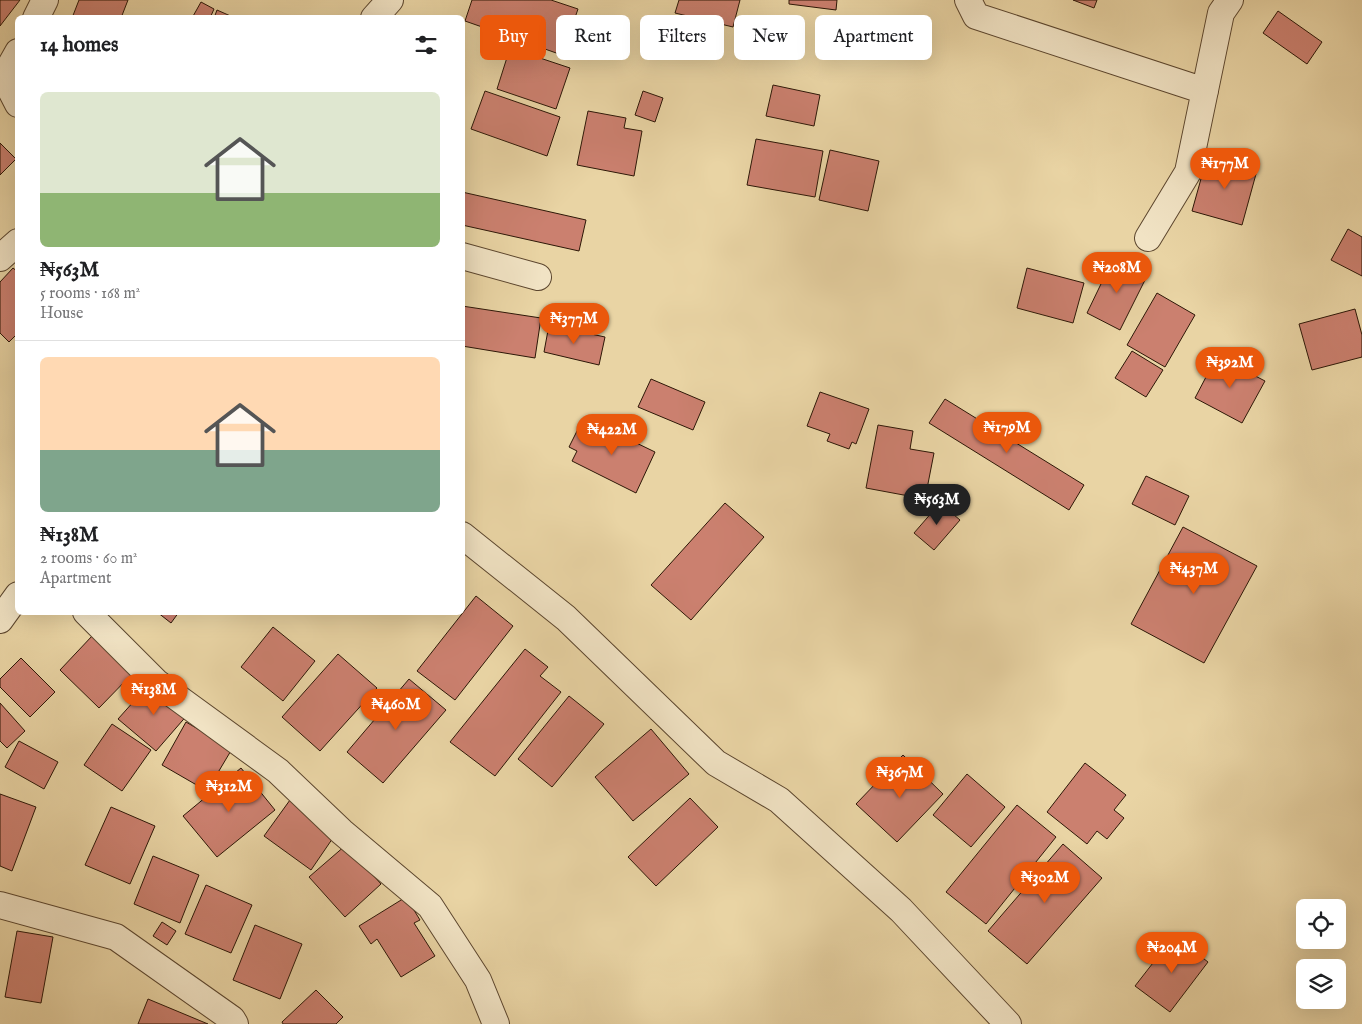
<!DOCTYPE html>
<html lang="en">
<head>
<meta charset="utf-8">
<style>
	body { margin:0; font-family:"IM FELL English",serif; background:#f6f6f6; color:#202124; height:100vh; display:flex; flex-direction:column; font-size:19px; white-space:nowrap }
	* { box-sizing:border-box; margin:0 }
	p { font-size:16px; color:#757577 }
	.icon { flex:none; width:28px; height:28px; fill:none; stroke:currentColor; stroke-width:2; stroke-linecap:round; stroke-linejoin:round }
	.map { position:relative; flex:1; overflow:hidden }
	.details { position:absolute; left:15px; top:15px; width:450px; height:600px; display:flex; flex-direction:column; background:#fff; border-radius:8px; box-shadow:0 5px 20px #0002 }
	.details>* { flex:none }
	.guide { position:absolute; left:480px; top:15px; width:475px; height:45px; display:flex; gap:10px }
	.tools { position:absolute; left:1296px; top:899px; display:grid; gap:10px }
	.tools a { display:grid; place-items:center; width:50px; height:50px; border-radius:8px; background:#fff; box-shadow:0 5px 20px #0002; font-size:25px }
	.price { position:absolute; translate:-50% -42px; padding:0 11px; border-radius:18px; background:#ea580c; color:#fff; font-size:16px; line-height:32px; filter:drop-shadow(0 1px 2px #0008) }
	.price::after { content:''; position:absolute; left:50%; top:30px; width:15px; height:11px; margin-left:-8px; background:inherit; clip-path:polygon(0 0,100% 0,50% 100%) }
	.price.current { background:#222; color:#fff }
	ul { padding:0; list-style:none }
	li { display:grid; align-content:center; gap:10px; height:265px; padding:0 25px }
	li+li { border-top:1px solid #e0e0e0 }
	li span { display:grid; place-items:center; height:155px; border-radius:8px; color:#555 }
	li>.icon { margin-inline-start:auto }
	span .icon { width:90px; height:90px; fill:#fffc; stroke-width:1 }
	li b { font-size:21px }
	h2 { display:flex; justify-content:space-between; align-items:center; height:60px; padding:0 25px; font-size:21px }
	.pill { padding:0 18px; border-radius:8px; background:#fff; box-shadow:0 5px 20px #0002; font-size:18px; line-height:45px }
	.pill.current { background:#ea580c; color:#fff }
	.map>svg:first-child { display:block }
	.building { fill:#cb806f; stroke:#2d1707 }
	.lines { fill:none; stroke-linecap:round; stroke-linejoin:round }
	.minor-casing { stroke:#5c462e; stroke-width:28 }
	.minor { stroke:#f1e3c4; stroke-width:26 }
</style>
</head>
<body>
<div class="map">
<svg width="1362" height="1024" viewBox="0 0 1362 1024">
	<rect width="100%" height="100%" fill="#e9d4a4"/>
	<filter id="stains"><feTurbulence type="fractalNoise" baseFrequency=".004" numOctaves="4"/><feColorMatrix values="0 0 0 0 .2 0 0 0 0 .09 0 0 0 0 .02 0 0 0 .5 -.17"/></filter>
	<radialGradient id="worn" r=".72"><stop offset=".6" stop-color="#630" stop-opacity="0"/><stop offset="1" stop-color="#630" stop-opacity=".3"/></radialGradient>
	<path class="building" d="M 0,0 L 20,0 L 0,26 Z
		M 79,0 L 128,0 L 121,18 L 72,18 Z
		M 472,0 L 551,0 L 578,9 L 562,55 L 465,21 Z
		M 679,0 L 740,0 L 733,27 L 675,13 Z
		M 789,0 L 837,0 L 836,10 L 789,4 Z
		M 1073,0 L 1097,0 L 1094,8 Z
		M 201,2 L 214,9 L 210,18 L 192,18 Z
		M 217,10 L 235,18 L 214,18 Z
		M 1278,11 L 1322,42 L 1307,64 L 1263,33 Z
		M 510,48 L 570,68 L 556,109 L 497,89 Z
		M 773,85 L 820,95 L 814,126 L 766,116 Z
		M 485,91 L 560,117 L 547,156 L 471,129 Z
		M 643,91 L 663,98 L 655,122 L 635,115 Z
		M 588,111 L 626,118 L 624,128 L 642,131 L 634,176 L 577,165 Z
		M 756,139 L 823,151 L 815,197 L 747,185 Z
		M 0,143 L 16,159 L 0,175 Z
		M 830,150 L 879,161 L 868,211 L 819,200 Z
		M 1224,156 L 1250,163 L 1248,171 L 1256,174 L 1242,225 L 1192,211 L 1206,161 L 1222,165 Z
		M 462,192 L 586,220 L 579,251 L 462,225 Z
		M 1348,229 L 1362,237 L 1362,276 L 1331,260 Z
		M 1113,259 L 1147,276 L 1120,330 L 1087,313 Z
		M 13,268 L 18,272 L 18,333 L 9,342 L 0,333 L 0,282 Z
		M 1027,268 L 1084,283 L 1073,323 L 1017,308 Z
		M 1157,293 L 1195,315 L 1165,367 L 1127,345 Z
		M 462,306 L 541,318 L 535,358 L 462,346 Z
		M 1355,309 L 1362,335 L 1362,357 L 1312,370 L 1299,324 Z
		M 549,325 L 605,337 L 599,365 L 544,352 Z
		M 1132,351 L 1163,370 L 1146,397 L 1115,378 Z
		M 1217,356 L 1265,381 L 1242,423 L 1195,398 Z
		M 651,379 L 705,402 L 693,430 L 638,407 Z
		M 820,392 L 869,409 L 856,444 L 852,442 L 849,449 L 827,441 L 830,434 L 807,426 Z
		M 945,399 L 1084,485 L 1069,510 L 929,423 Z
		M 591,421 L 655,452 L 636,493 L 572,461 L 577,451 L 569,447 L 578,429 L 586,433 Z
		M 878,425 L 913,431 L 910,449 L 934,453 L 925,499 L 866,488 Z
		M 1146,476 L 1189,496 L 1175,525 L 1132,504 Z
		M 725,503 L 764,537 L 691,620 L 651,585 Z
		M 940,503 L 960,520 L 934,550 L 914,533 Z
		M 1183,527 L 1257,566 L 1204,663 L 1131,624 Z
		M 476,596 L 513,626 L 455,700 L 417,671 Z
		M 157,612 L 179,612 L 171,623 Z
		M 273,627 L 315,661 L 283,701 L 241,667 Z
		M 93,635 L 133,673 L 99,708 L 60,670 Z
		M 525,649 L 548,667 L 540,676 L 561,692 L 495,776 L 450,742 Z
		M 338,654 L 377,688 L 320,751 L 282,717 Z
		M 21,658 L 55,692 L 30,717 L 0,687 L 0,679 Z
		M 409,679 L 446,710 L 383,783 L 347,752 Z
		M 152,681 L 189,713 L 156,751 L 118,719 Z
		M 569,696 L 604,724 L 552,787 L 518,759 Z
		M 0,703 L 25,731 L 7,748 L 0,741 Z
		M 186,722 L 232,749 L 207,791 L 162,765 Z
		M 112,724 L 151,750 L 122,791 L 84,765 Z
		M 651,729 L 689,774 L 633,821 L 595,777 Z
		M 19,741 L 58,762 L 44,789 L 5,767 Z
		M 903,755 L 943,794 L 897,842 L 856,804 Z
		M 1085,763 L 1126,795 L 1114,810 L 1124,818 L 1107,839 L 1097,831 L 1087,844 L 1047,812 Z
		M 241,768 L 275,810 L 217,857 L 183,816 Z
		M 967,774 L 1005,807 L 971,847 L 933,815 Z
		M 0,794 L 36,807 L 12,871 L 0,866 Z
		M 690,798 L 718,827 L 656,886 L 628,857 Z
		M 290,800 L 337,832 L 311,870 L 264,836 Z
		M 1017,805 L 1056,837 L 986,924 L 946,892 Z
		M 111,807 L 155,826 L 130,884 L 85,865 Z
		M 1063,844 L 1102,878 L 1027,964 L 988,931 Z
		M 346,845 L 381,884 L 345,917 L 309,877 Z
		M 153,856 L 199,875 L 180,923 L 134,904 Z
		M 206,885 L 252,905 L 231,953 L 185,934 Z
		M 406,897 L 420,920 L 414,923 L 435,956 L 401,977 L 377,939 L 371,944 L 359,926 Z
		M 162,922 L 176,931 L 167,945 L 153,936 Z
		M 255,925 L 302,944 L 280,999 L 233,980 Z
		M 17,931 L 53,937 L 41,1003 L 5,997 Z
		M 1174,936 L 1208,962 L 1170,1012 L 1135,986 Z
		M 316,990 L 343,1017 L 336,1024 L 283,1024 L 282,1022 Z
		M 148,999 L 208,1024 L 138,1024 Z"/>
	<g class="lines">
		<g class="minor-casing">
			<path id="minor" d="M 968,0 L 976,16 L 1205,91
				M 36,18 L 45,0
				M 374,18 L 390,0
				M 18,52 L 4,77 L 18,104
				M 1148,238 L 1188,172 L 1221,13 L 1230,0
				M 462,256 L 538,277
				M 0,258 L 18,242
				M 462,535 L 566,618 L 716,763 L 779,800 L 901,910 L 1008,1024
				M 86,612 L 156,682 L 278,771 L 342,832 L 430,906 L 478,980 L 496,1024
				M 0,620 L 18,595
				M 0,905 L 116,937 L 232,1019 L 235,1024"/>
		</g>
		<use href="#minor" class="minor"/>
	</g>
	<rect width="100%" height="100%" filter="url(#stains)"/>
	<rect width="100%" height="100%" fill="url(#worn)"/>
</svg>
<div class="tools">
<a><svg class="icon" aria-label="locate" viewBox="0 0 24 24"><circle cx="12" cy="12" r="6"/><path d="M12 2v4M12 18v4M2 12h4M18 12h4"/></svg></a>
<a><svg class="icon" aria-label="layers" viewBox="0 0 24 24"><path d="M12 4l9 5-9 5-9-5zM3 14l9 5 9-5"/></svg></a>
</div>
<b class="price" style="left:1225px;top:190px">₦177M</b>
<b class="price" style="left:1117px;top:294px">₦208M</b>
<b class="price" style="left:574px;top:345px">₦377M</b>
<b class="price" style="left:1230px;top:389px">₦392M</b>
<b class="price" style="left:1007px;top:454px">₦179M</b>
<b class="price" style="left:612px;top:456px">₦422M</b>
<b class="price current" style="left:937px;top:526px">₦563M</b>
<b class="price" style="left:1194px;top:595px">₦437M</b>
<b class="price" style="left:154px;top:716px">₦138M</b>
<b class="price" style="left:396px;top:731px">₦460M</b>
<b class="price" style="left:900px;top:799px">₦367M</b>
<b class="price" style="left:229px;top:813px">₦312M</b>
<b class="price" style="left:1045px;top:904px">₦302M</b>
<b class="price" style="left:1172px;top:974px">₦204M</b>
<div class="guide">
<a class="pill current">Buy</a>
<a class="pill">Rent</a>
<a class="pill">Filters</a>
<a class="pill">New</a>
<a class="pill">Apartment</a>
</div>
<section class="details">
<h2>14 homes<svg class="icon" aria-label="filters" viewBox="0 0 24 24"><path d="M4 7h16M4 17h16"/><circle cx="9" cy="7" r="2"/><circle cx="15" cy="17" r="2"/></svg></h2>
<ul>
<li><span style="background:linear-gradient(#dfe7d0 65%,#8fb573 0)"><svg class="icon" aria-label="home" viewBox="0 0 24 24"><path d="M3 11l9-7 9 7M6 9v11h12V9"/></svg></span><div><b>₦563M</b><p>5 rooms · 168 m²</p><p>House</p></div></li>
<li><span style="background:linear-gradient(#ffd9b3 60%,#7fa58c 0)"><svg class="icon" aria-label="home" viewBox="0 0 24 24"><path d="M3 11l9-7 9 7M6 9v11h12V9"/></svg></span><div><b>₦138M</b><p>2 rooms · 60 m²</p><p>Apartment</p></div></li>
</ul>
</section>
</div>
</body>
</html>
